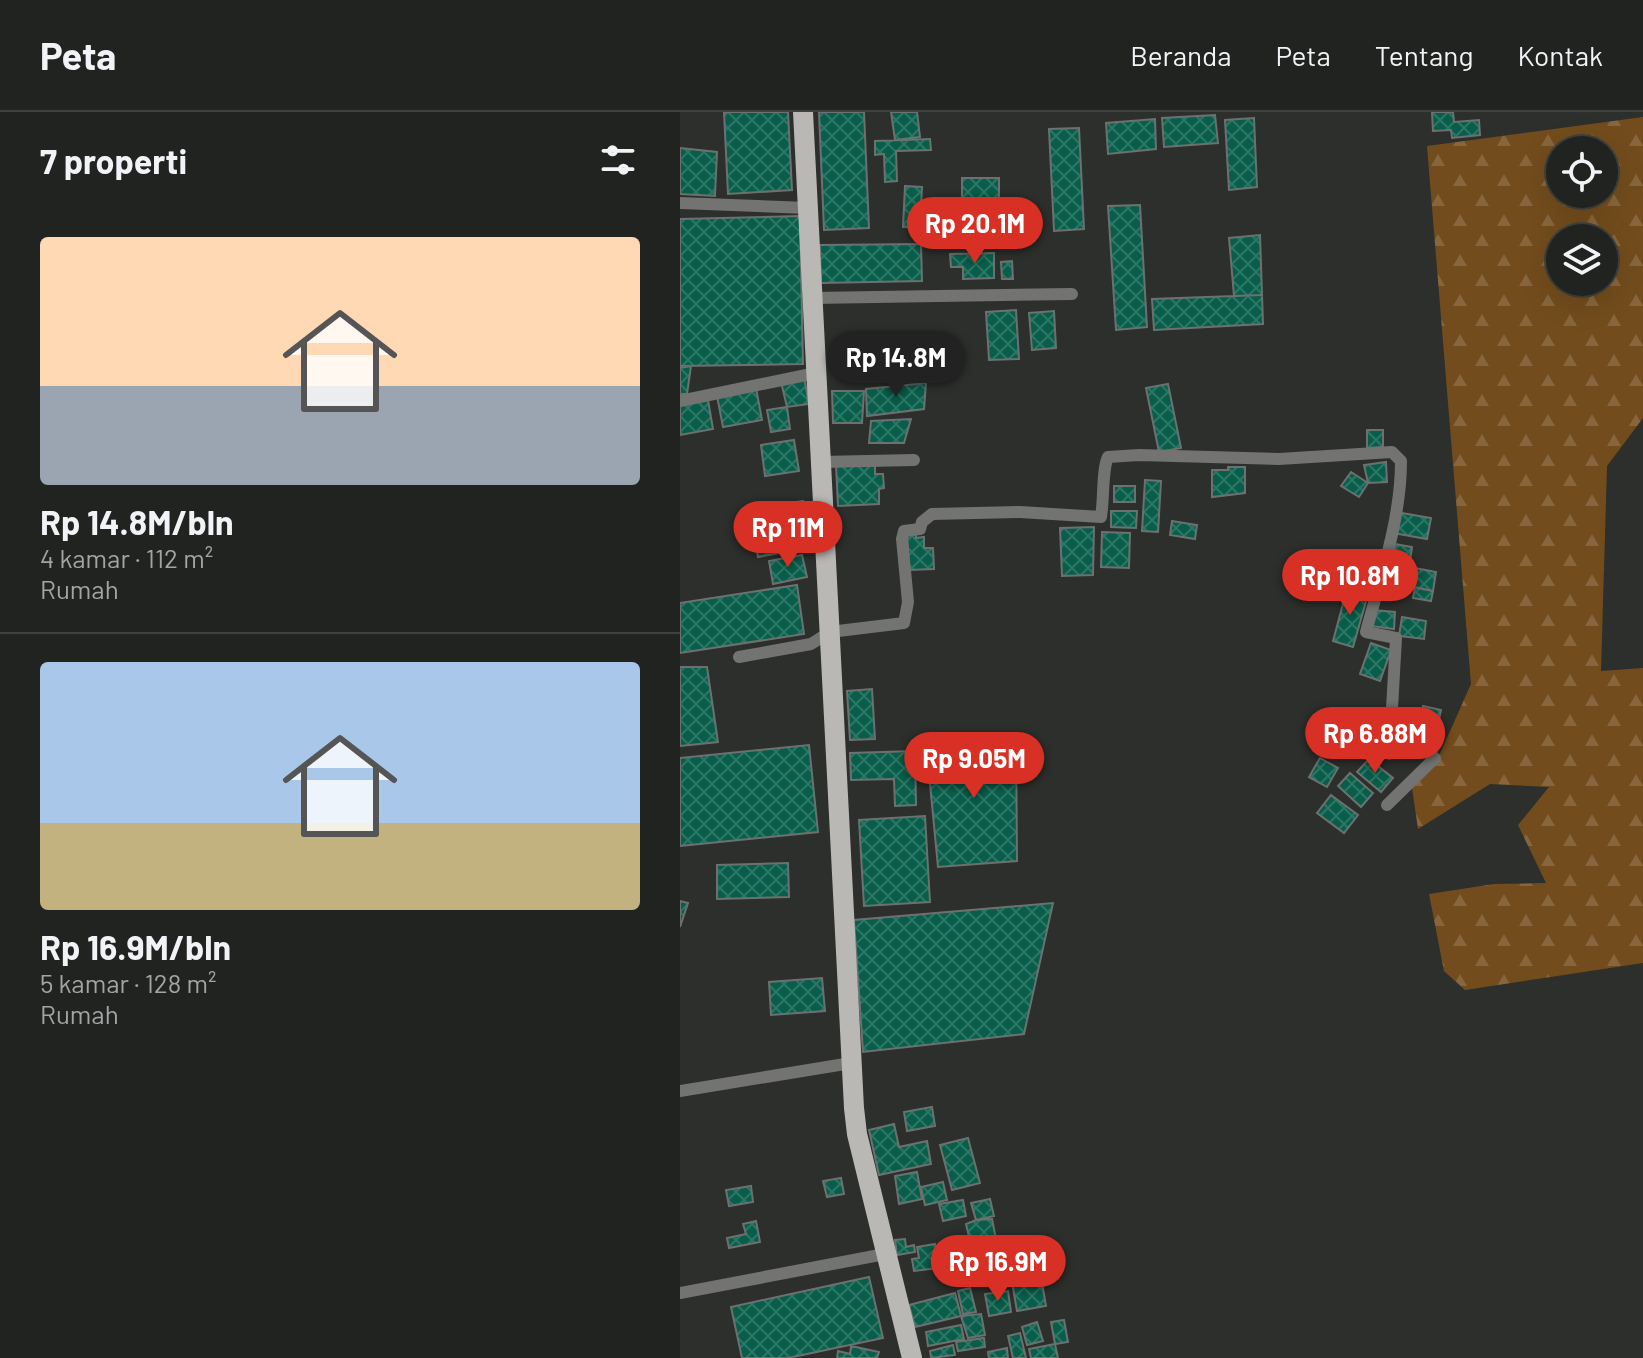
<!DOCTYPE html>
<html lang="id">
<head>
<meta charset="utf-8">
<style>
	body { margin:0; font-family:Barlow,sans-serif; background:#2d2f2d; color:#f1f3f6; height:100vh; display:flex; flex-direction:column; font-size:30px; white-space:nowrap }
	* { box-sizing:border-box; margin:0 }
	p { font-size:26px; color:#a2a4a5 }
	.icon { flex:none; width:44px; height:44px; fill:none; stroke:currentColor; stroke-width:2; stroke-linecap:round; stroke-linejoin:round }
	.map { position:relative; flex:1; overflow:hidden }
	.sheet { display:flex; flex-direction:column; background:#212320; width:680px }
	.sheet>* { flex:none }
	.tools { position:absolute; left:866px; top:24px; display:grid; gap:16px }
	.tools a { display:grid; place-items:center; width:72px; height:72px; border-radius:50%; background:#212320; box-shadow:0 8px 32px #0002,0 0 0 2px #3e403e; font-size:40px }
	.price { position:absolute; translate:-50% -68px; padding:0 18px; border-radius:28px; background:#d93025; color:#fff; font-size:26px; line-height:52px; filter:drop-shadow(0 2px 4px #0008) }
	.price::after { content:''; position:absolute; left:50%; top:48px; width:24px; height:18px; margin-left:-12px; background:inherit; clip-path:polygon(0 0,100% 0,50% 100%) }
	.price.active { background:#222; color:#fff }
	ul { padding:0; list-style:none }
	li { display:grid; align-content:center; gap:16px; height:424px; padding:0 40px }
	li+li { border-top:2px solid #3e403e }
	li span { display:grid; place-items:center; height:248px; border-radius:8px; color:#555 }
	li>.icon { margin-inline-start:auto }
	span .icon { width:144px; height:144px; fill:#fffc; stroke-width:1 }
	li b { font-size:34px }
	h2 { display:flex; justify-content:space-between; align-items:center; height:96px; padding:0 40px; font-size:34px }
	header { display:flex; align-items:center; gap:48px; box-sizing:border-box; height:112px; padding:0 40px; background:#212320; border-bottom:2px solid #3e403e }
	header strong { font-size:38px }
	nav { display:flex; gap:44px; margin-inline-start:auto; font-size:28px }
	main { display:flex; flex:1; min-height:0 }
	.map>svg:first-child { display:block }
	.forest { fill:url(#forest-firs); fill-rule:evenodd }
	.building { fill:url(#building-cross-hatch); stroke:#6c716f; stroke-width:2 }
	.lines { fill:none; stroke-linecap:round; stroke-linejoin:round }
	.street { stroke:#737371; stroke-width:12 }
	.primary { stroke:#b9b8b4; stroke-width:20 }
</style>
</head>
<body>
<header>
<strong>Peta</strong>
<nav><a>Beranda</a><a>Peta</a><a>Tentang</a><a>Kontak</a></nav>
</header>
<main>
<section class="sheet">
<h2>7 properti<svg class="icon" aria-label="filters" viewBox="0 0 24 24"><path d="M4 7h16M4 17h16"/><circle cx="9" cy="7" r="2"/><circle cx="15" cy="17" r="2"/></svg></h2>
<ul>
<li><span style="background:linear-gradient(#ffd9b3 60%,#9aa5b1 0)"><svg class="icon" aria-label="home" viewBox="0 0 24 24"><path d="M3 11l9-7 9 7M6 9v11h12V9"/></svg></span><div><b>Rp 14.8M/bln</b><p>4 kamar · 112 m²</p><p>Rumah</p></div></li>
<li><span style="background:linear-gradient(#a9c7e8 65%,#c2b280 0)"><svg class="icon" aria-label="home" viewBox="0 0 24 24"><path d="M3 11l9-7 9 7M6 9v11h12V9"/></svg></span><div><b>Rp 16.9M/bln</b><p>5 kamar · 128 m²</p><p>Rumah</p></div></li>
</ul>
</section>
<div class="map">
<svg width="963" height="1246" viewBox="0 0 963 1246">
	<defs>
		<pattern id="forest-firs" width="22" height="20" patternUnits="userSpaceOnUse" patternTransform="scale(2)"><rect width="22" height="20" fill="#724c1c"/><path d="M5 1l3.5 6h-7zM16 11l3.5 6h-7z" fill="#87663d"/></pattern>
		<pattern id="building-cross-hatch" width="8" height="8" patternUnits="userSpaceOnUse" patternTransform="scale(2)"><rect width="8" height="8" fill="#085e4a"/><path d="M0 0l8 8M0 8l8-8" fill="none" stroke="#2c7665"/></pattern>
	</defs>
	<rect width="100%" height="100%" fill="#2c2f2b"/>
	<path class="forest" d="M 963,5 L 963,306 L 927,354 L 921,559 L 963,556 L 963,851 L 785,878 L 764,859 L 749,782 L 814,772 L 866,771 L 838,713 L 869,675 L 810,672 L 738,717 L 732,676 L 759,644 L 791,572 L 747,34 ZM 880,38 L 924,38 L 924,82 L 880,82 ZM 880,126 L 924,126 L 924,170 L 880,170 Z"/>
	<path class="building" d="M 44,0 L 108,0 L 112,78 L 48,82 Z
		M 139,0 L 184,0 L 189,116 L 144,118 Z
		M 211,0 L 237,0 L 240,25 L 215,28 Z
		M 752,0 L 773,0 L 774,10 L 799,8 L 800,23 L 772,26 L 771,18 L 753,19 Z
		M 535,3 L 538,31 L 484,35 L 482,6 Z
		M 574,6 L 577,75 L 549,78 L 545,8 Z
		M 475,7 L 476,37 L 428,42 L 426,11 Z
		M 399,16 L 404,117 L 374,119 L 369,17 Z
		M 250,27 L 251,38 L 216,39 L 217,69 L 205,70 L 204,42 L 195,43 L 195,29 Z
		M 0,36 L 37,40 L 35,84 L 0,82 Z
		M 282,66 L 319,66 L 319,103 L 327,103 L 327,116 L 297,116 L 297,91 L 282,91 Z
		M 225,74 L 242,75 L 241,96 L 258,97 L 257,116 L 223,115 Z
		M 460,93 L 467,215 L 436,218 L 428,94 Z
		M 120,104 L 123,252 L 0,254 L 0,107 Z
		M 580,123 L 582,183 L 554,184 L 549,126 Z
		M 241,132 L 242,169 L 141,171 L 140,133 Z
		M 314,141 L 314,166 L 283,167 L 283,155 L 271,155 L 270,142 Z
		M 332,149 L 333,167 L 322,167 L 321,150 Z
		M 582,183 L 583,212 L 474,218 L 472,187 Z
		M 336,198 L 339,247 L 309,248 L 306,200 Z
		M 374,199 L 376,236 L 352,238 L 349,201 Z
		M 11,254 L 7,282 L 0,282 L 0,256 Z
		M 124,265 L 129,292 L 107,295 L 101,270 Z
		M 246,271 L 244,297 L 187,304 L 186,277 Z
		M 488,272 L 501,336 L 479,340 L 466,276 Z
		M 76,276 L 82,308 L 43,315 L 37,284 Z
		M 152,279 L 184,279 L 182,311 L 153,311 Z
		M 28,288 L 33,317 L 0,323 L 0,293 Z
		M 107,295 L 110,317 L 91,320 L 87,298 Z
		M 231,307 L 224,331 L 189,331 L 191,309 Z
		M 687,318 L 703,318 L 703,335 L 687,336 Z
		M 114,328 L 119,359 L 85,364 L 81,333 Z
		M 706,350 L 707,370 L 688,371 L 684,353 Z
		M 195,351 L 195,362 L 203,362 L 204,376 L 199,377 L 199,392 L 158,394 L 156,353 Z
		M 548,355 L 565,355 L 565,381 L 532,385 L 532,358 L 548,358 Z
		M 671,360 L 688,371 L 679,385 L 661,374 Z
		M 465,368 L 481,369 L 478,420 L 462,419 Z
		M 434,374 L 455,374 L 455,390 L 434,390 Z
		M 123,389 L 132,435 L 78,445 L 73,419 L 92,416 L 88,395 Z
		M 431,399 L 457,399 L 456,416 L 431,415 Z
		M 716,400 L 751,406 L 747,427 L 713,421 Z
		M 492,409 L 517,413 L 515,427 L 490,423 Z
		M 414,415 L 413,463 L 382,464 L 380,416 Z
		M 422,420 L 450,421 L 449,456 L 421,455 Z
		M 236,422 L 236,426 L 244,425 L 244,436 L 253,436 L 254,457 L 229,458 L 227,423 Z
		M 715,432 L 732,435 L 729,456 L 711,453 Z
		M 122,443 L 127,465 L 93,472 L 89,449 Z
		M 710,455 L 728,459 L 725,474 L 707,471 Z
		M 735,456 L 756,460 L 753,479 L 732,475 Z
		M 117,473 L 124,522 L 0,541 L 0,491 Z
		M 668,473 L 687,486 L 673,535 L 653,529 Z
		M 735,475 L 753,479 L 751,489 L 733,486 Z
		M 693,498 L 715,500 L 714,517 L 691,514 Z
		M 722,505 L 746,509 L 744,527 L 719,524 Z
		M 691,531 L 711,538 L 700,569 L 680,562 Z
		M 0,555 L 27,555 L 38,630 L 0,634 Z
		M 192,577 L 195,627 L 170,628 L 167,579 Z
		M 743,594 L 761,598 L 753,635 L 735,631 Z
		M 712,617 L 725,630 L 709,647 L 696,635 Z
		M 336,622 L 337,749 L 258,755 L 246,630 Z
		M 129,633 L 138,720 L 0,734 L 0,646 Z
		M 235,639 L 236,693 L 215,694 L 214,667 L 171,668 L 170,641 Z
		M 640,646 L 658,656 L 647,675 L 629,665 Z
		M 689,647 L 713,666 L 701,680 L 677,660 Z
		M 670,661 L 693,681 L 681,695 L 658,674 Z
		M 651,683 L 678,703 L 664,721 L 637,701 Z
		M 245,704 L 250,790 L 184,794 L 179,708 Z
		M 108,751 L 109,785 L 37,787 L 37,753 Z
		M 0,789 L 8,791 L 0,815 Z
		M 373,791 L 344,922 L 183,940 L 174,808 Z
		M 142,866 L 145,899 L 91,903 L 89,870 Z
		M 252,995 L 255,1014 L 227,1019 L 224,1000 Z
		M 214,1012 L 219,1035 L 247,1029 L 251,1052 L 199,1063 L 189,1018 Z
		M 288,1026 L 300,1071 L 272,1078 L 260,1033 Z
		M 237,1060 L 242,1087 L 219,1092 L 215,1064 Z
		M 161,1066 L 164,1082 L 147,1085 L 143,1069 Z
		M 263,1070 L 267,1088 L 245,1093 L 241,1075 Z
		M 71,1074 L 73,1090 L 49,1094 L 46,1078 Z
		M 310,1087 L 314,1104 L 296,1108 L 291,1091 Z
		M 283,1088 L 286,1104 L 263,1109 L 259,1092 Z
		M 312,1107 L 316,1127 L 291,1133 L 286,1112 L 296,1108 Z
		M 76,1109 L 80,1130 L 49,1136 L 47,1126 L 66,1122 L 63,1112 Z
		M 225,1127 L 226,1135 L 234,1133 L 235,1140 L 217,1143 L 215,1128 Z
		M 255,1132 L 259,1156 L 234,1159 L 232,1147 L 239,1146 L 237,1135 Z
		M 189,1165 L 203,1226 L 108,1246 L 62,1246 L 51,1195 Z
		M 361,1165 L 366,1194 L 337,1199 L 332,1170 Z
		M 290,1176 L 296,1200 L 283,1202 L 278,1179 Z
		M 328,1179 L 331,1200 L 309,1204 L 305,1182 Z
		M 275,1181 L 281,1204 L 235,1215 L 229,1193 Z
		M 301,1202 L 305,1223 L 288,1226 L 281,1204 Z
		M 384,1208 L 388,1230 L 375,1232 L 371,1210 Z
		M 357,1210 L 363,1229 L 347,1233 L 342,1215 Z
		M 281,1213 L 284,1227 L 248,1234 L 246,1220 Z
		M 340,1221 L 346,1246 L 333,1246 L 328,1224 Z
		M 304,1226 L 305,1235 L 278,1239 L 276,1230 Z
		M 375,1232 L 378,1246 L 351,1246 L 349,1237 Z
		M 273,1233 L 275,1243 L 251,1246 L 250,1239 Z
		M 171,1234 L 199,1240 L 197,1246 L 157,1246 L 158,1239 L 170,1242 Z
		M 327,1236 L 328,1246 L 309,1246 L 308,1240 Z"/>
	<g class="lines">
		<path class="street" d="M 0,91 L 128,96
			M 132,186 L 392,182
			M 0,289 L 136,261
			M 141,350 L 234,348
			M 59,545 L 131,532 L 150,520 L 224,511 L 228,490 L 222,427 L 224,419 L 240,417 L 242,410 L 252,402 L 340,400 L 421,405 C 424,388 422,357 428,345 L 459,343 L 599,347 L 712,340 L 721,349 C 721,407 701,464 686,520 L 716,526 L 711,614 L 755,646 L 707,693
			M 0,979 L 171,951
			M 0,1181 L 205,1142"/>
		<path class="primary" d="M 123,0 L 174,996 L 177,1022 L 232,1246"/>
	</g>
</svg>
<div class="tools">
<a><svg class="icon" aria-label="locate" viewBox="0 0 24 24"><circle cx="12" cy="12" r="6"/><path d="M12 2v4M12 18v4M2 12h4M18 12h4"/></svg></a>
<a><svg class="icon" aria-label="layers" viewBox="0 0 24 24"><path d="M12 4l9 5-9 5-9-5zM3 14l9 5 9-5"/></svg></a>
</div>
<b class="price" style="left:295px;top:153px">Rp 20.1M</b>
<b class="price active" style="left:216px;top:287px">Rp 14.8M</b>
<b class="price" style="left:108px;top:457px">Rp 11M</b>
<b class="price" style="left:670px;top:505px">Rp 10.8M</b>
<b class="price" style="left:695px;top:663px">Rp 6.88M</b>
<b class="price" style="left:294px;top:688px">Rp 9.05M</b>
<b class="price" style="left:318px;top:1191px">Rp 16.9M</b>
</div>
</main>
</body>
</html>
